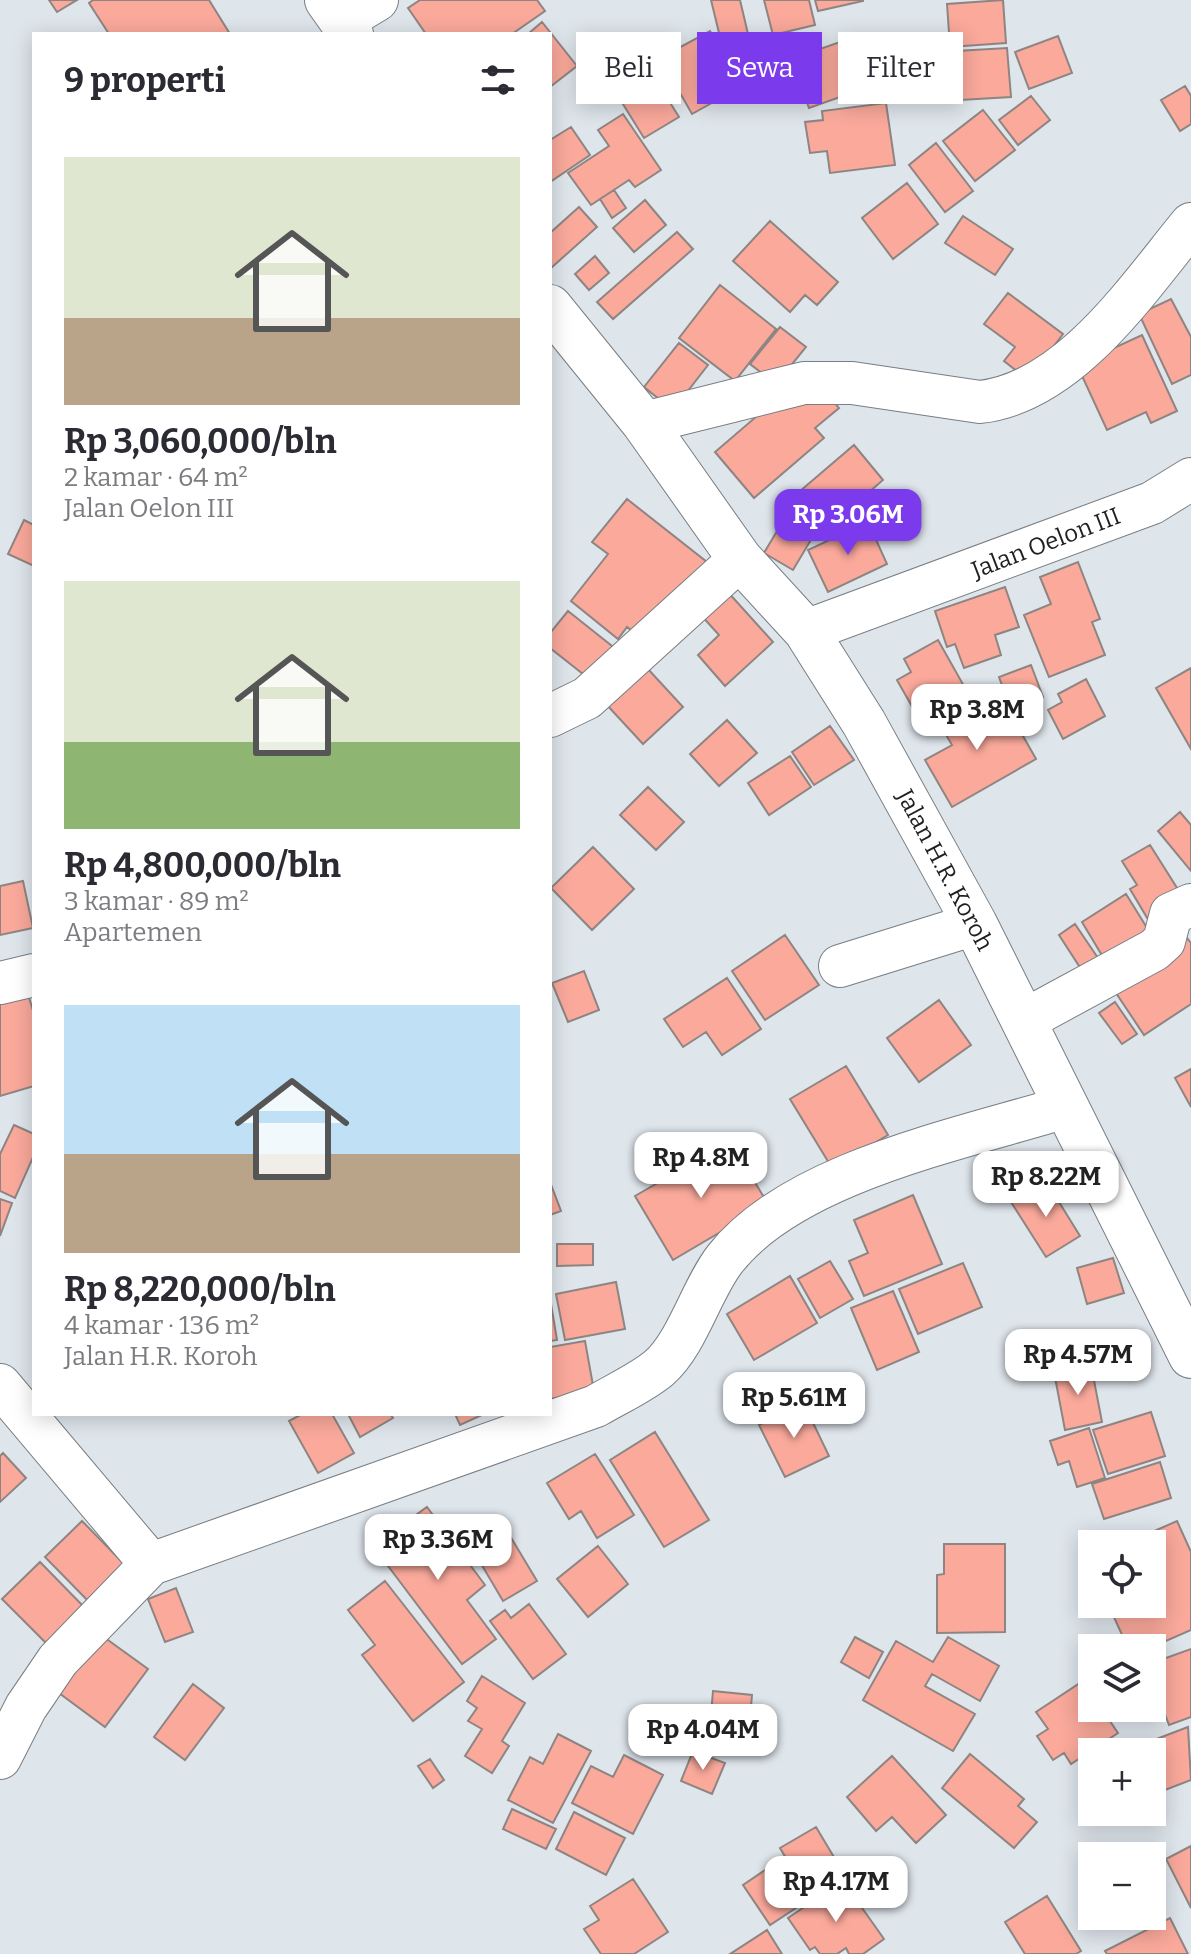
<!DOCTYPE html>
<html lang="id">
<head>
<meta charset="utf-8">
<style>
	body { margin:0; font-family:Bitter,serif; background:#f2f2f3; color:#2b2b33; height:100vh; display:flex; flex-direction:column; font-size:30px; white-space:nowrap }
	* { box-sizing:border-box; margin:0 }
	p { font-size:26px; color:#7c7c81 }
	.icon { flex:none; width:44px; height:44px; fill:none; stroke:currentColor; stroke-width:2; stroke-linecap:round; stroke-linejoin:round }
	.map { position:relative; flex:1; overflow:hidden }
	.side { position:absolute; left:32px; top:32px; width:520px; height:1384px; display:flex; flex-direction:column; background:#fff; border-radius:0px; box-shadow:0 4px 20px #0003 }
	.side>* { flex:none }
	.hud { position:absolute; left:576px; top:32px; width:494px; height:72px; display:flex; gap:16px }
	.tools { position:absolute; left:1078px; top:1530px; display:grid; gap:16px }
	.tools a { display:grid; place-items:center; width:88px; height:88px; border-radius:0px; background:#fff; box-shadow:0 4px 20px #0003; font-size:40px }
	.price { position:absolute; translate:-50% -68px; padding:0 18px; border-radius:16px; background:#fff; color:#222; font-size:26px; line-height:52px; filter:drop-shadow(0 2px 4px #0008) }
	.price::after { content:''; position:absolute; left:50%; top:48px; width:24px; height:18px; margin-left:-12px; background:inherit; clip-path:polygon(0 0,100% 0,50% 100%) }
	.price.on { background:#7c3aed; color:#fff }
	ul { padding:0; list-style:none }
	li { display:grid; align-content:center; gap:16px; height:424px; padding:0 32px }
	li span { display:grid; place-items:center; height:248px; border-radius:0px; color:#555 }
	li>.icon { margin-inline-start:auto }
	span .icon { width:144px; height:144px; fill:#fffc; stroke-width:1 }
	li b { font-size:34px }
	h2 { display:flex; justify-content:space-between; align-items:center; height:96px; padding:0 32px; font-size:34px }
	.pill { padding:0 28px; border-radius:0px; background:#fff; box-shadow:0 4px 20px #0003; font-size:28px; line-height:72px }
	.pill.on { background:#7c3aed; color:#fff }
	.map>svg:first-child { display:block }
	.building { fill:#faa99b; stroke:#8e8583; stroke-width:2 }
	.lines { fill:none; stroke-linecap:round; stroke-linejoin:round }
	.minor-casing { stroke:#787e83; stroke-width:44 }
	.major-casing { stroke:#787e83; stroke-width:46 }
	.minor { stroke:#fff; stroke-width:42 }
	.major { stroke:#fff; stroke-width:44 }
	.labels { text-anchor:middle; stroke-width:6; stroke-linejoin:round; paint-order:stroke }
	.street-label { font-size:24px; fill:#1d1f21; stroke:#fff }
</style>
</head>
<body>
<div class="map">
<svg width="1191" height="1954" viewBox="0 0 1191 1954">
	<rect width="100%" height="100%" fill="#dee5eb"/>
	<path class="building" d="M 49,0 L 77,0 L 57,12 Z
		M 93,0 L 209,0 L 230,34 L 109,34 L 89,3 Z
		M 420,0 L 537,0 L 545,11 L 512,34 L 426,34 L 408,8 Z
		M 711,0 L 740,0 L 748,34 L 721,41 Z
		M 764,0 L 809,0 L 815,25 L 773,35 Z
		M 815,0 L 863,0 L 863,1 L 818,11 Z
		M 1003,0 L 1006,43 L 950,47 L 947,4 Z
		M 542,22 L 577,66 L 550,87 L 550,34 L 528,34 Z
		M 710,31 L 726,59 L 746,48 L 762,75 L 692,114 L 660,58 Z
		M 863,34 L 880,83 L 809,108 L 791,59 Z
		M 1058,36 L 1072,73 L 1029,89 L 1015,52 Z
		M 1007,48 L 1011,97 L 943,101 L 939,52 Z
		M 652,74 L 679,117 L 644,138 L 618,96 Z
		M 1185,86 L 1191,96 L 1191,124 L 1180,131 L 1161,100 Z
		M 1031,96 L 1050,120 L 1018,145 L 999,120 Z
		M 886,103 L 895,165 L 830,173 L 827,151 L 810,153 L 805,122 L 823,120 L 822,111 Z
		M 983,110 L 1015,150 L 975,181 L 943,141 Z
		M 623,114 L 661,170 L 635,187 L 629,180 L 591,205 L 568,173 L 609,146 L 598,130 Z
		M 571,127 L 590,155 L 550,182 L 550,140 Z
		M 936,143 L 973,191 L 945,212 L 909,165 Z
		M 907,183 L 938,224 L 893,259 L 862,218 Z
		M 614,190 L 626,208 L 612,218 L 600,199 Z
		M 645,200 L 666,225 L 634,252 L 613,228 Z
		M 579,207 L 597,227 L 551,268 L 550,233 Z
		M 963,216 L 1013,249 L 995,275 L 945,243 Z
		M 770,221 L 838,282 L 817,305 L 805,295 L 790,312 L 733,261 Z
		M 677,232 L 693,249 L 613,319 L 597,302 Z
		M 595,256 L 609,273 L 589,290 L 575,274 Z
		M 720,285 L 776,329 L 735,381 L 679,338 Z
		M 1008,293 L 1063,334 L 1028,380 L 1004,361 L 1015,347 L 984,324 Z
		M 1171,299 L 1191,337 L 1191,375 L 1172,384 L 1139,314 Z
		M 780,327 L 806,347 L 776,384 L 750,364 Z
		M 1142,335 L 1177,411 L 1151,423 L 1146,412 L 1107,430 L 1077,365 Z
		M 679,343 L 708,365 L 673,410 L 644,387 Z
		M 820,385 L 839,408 L 815,428 L 824,438 L 754,498 L 715,452 L 785,392 Z
		M 854,445 L 883,480 L 823,532 L 793,497 Z
		M 627,499 L 712,566 L 647,643 L 627,627 L 618,639 L 571,601 L 608,554 L 592,542 Z
		M 24,520 L 34,525 L 34,566 L 8,554 Z
		M 783,521 L 812,538 L 793,570 L 764,553 Z
		M 868,522 L 887,564 L 828,592 L 808,550 Z
		M 1078,562 L 1100,619 L 1092,622 L 1105,655 L 1049,677 L 1024,615 L 1051,604 L 1040,577 Z
		M 1005,587 L 1019,627 L 995,635 L 1001,655 L 964,668 L 955,644 L 947,647 L 935,611 Z
		M 726,590 L 773,642 L 725,686 L 698,655 L 719,635 L 700,614 Z
		M 568,611 L 622,654 L 597,685 L 550,648 L 550,633 Z
		M 938,640 L 969,695 L 935,714 L 928,702 L 914,710 L 897,680 L 911,672 L 904,659 Z
		M 1031,665 L 1043,697 L 1011,709 L 999,677 Z
		M 647,668 L 683,707 L 643,744 L 606,704 Z
		M 1191,668 L 1191,749 L 1156,688 Z
		M 1086,679 L 1105,716 L 1063,739 L 1048,710 L 1062,702 L 1058,694 Z
		M 975,697 L 989,723 L 1010,713 L 1036,759 L 952,807 L 925,760 L 952,745 L 937,719 Z
		M 727,720 L 757,753 L 719,786 L 690,754 Z
		M 830,726 L 854,760 L 814,785 L 792,752 Z
		M 790,756 L 811,787 L 769,815 L 748,783 Z
		M 648,787 L 684,822 L 656,850 L 620,815 Z
		M 1180,812 L 1191,825 L 1191,871 L 1158,831 Z
		M 1150,845 L 1184,899 L 1149,921 L 1130,889 L 1137,885 L 1122,861 Z
		M 593,847 L 634,889 L 592,930 L 551,888 Z
		M 23,881 L 33,928 L 0,935 L 0,886 Z
		M 1126,894 L 1157,944 L 1112,972 L 1082,922 Z
		M 1075,924 L 1100,961 L 1083,972 L 1059,935 Z
		M 785,935 L 819,985 L 765,1020 L 732,971 Z
		M 1187,938 L 1191,943 L 1191,1004 L 1144,1035 L 1112,987 Z
		M 584,971 L 599,1010 L 568,1022 L 552,983 Z
		M 727,978 L 761,1029 L 722,1055 L 706,1032 L 683,1047 L 664,1019 Z
		M 28,994 L 34,1014 L 34,1086 L 0,1096 L 0,1002 Z
		M 939,1000 L 971,1045 L 919,1082 L 887,1038 Z
		M 1115,1002 L 1137,1034 L 1122,1044 L 1099,1013 Z
		M 846,1066 L 888,1135 L 832,1168 L 790,1099 Z
		M 1191,1069 L 1191,1107 L 1175,1078 Z
		M 14,1125 L 34,1134 L 34,1155 L 15,1198 L 0,1191 L 0,1154 Z
		M 730,1141 L 768,1204 L 673,1260 L 635,1196 Z
		M 1046,1181 L 1080,1236 L 1046,1257 L 1011,1202 Z
		M 550,1182 L 561,1211 L 550,1215 Z
		M 913,1195 L 942,1264 L 864,1296 L 849,1261 L 868,1253 L 854,1220 Z
		M 0,1199 L 12,1203 L 0,1236 Z
		M 557,1244 L 593,1244 L 593,1265 L 557,1266 Z
		M 1113,1258 L 1124,1293 L 1087,1304 L 1077,1268 Z
		M 830,1261 L 853,1299 L 820,1318 L 798,1279 Z
		M 963,1263 L 982,1307 L 918,1334 L 899,1289 Z
		M 790,1276 L 817,1323 L 754,1360 L 727,1314 Z
		M 616,1282 L 625,1329 L 565,1340 L 556,1294 Z
		M 893,1291 L 919,1352 L 877,1370 L 851,1308 Z
		M 550,1298 L 557,1340 L 550,1341 Z
		M 585,1341 L 594,1391 L 550,1399 L 550,1347 Z
		M 1091,1365 L 1102,1422 L 1065,1430 L 1054,1372 Z
		M 804,1404 L 829,1456 L 785,1477 L 759,1425 Z
		M 1151,1412 L 1165,1456 L 1108,1474 L 1093,1430 Z
		M 302,1414 L 332,1414 L 354,1453 L 318,1473 L 289,1421 Z
		M 348,1414 L 390,1414 L 393,1418 L 360,1437 Z
		M 455,1414 L 484,1414 L 460,1425 Z
		M 1089,1428 L 1105,1478 L 1077,1487 L 1069,1461 L 1058,1465 L 1050,1441 Z
		M 655,1432 L 709,1520 L 664,1547 L 610,1460 Z
		M 3,1453 L 26,1478 L 0,1502 L 0,1456 Z
		M 595,1454 L 634,1515 L 597,1538 L 581,1511 L 569,1519 L 547,1483 Z
		M 1160,1462 L 1171,1498 L 1104,1519 L 1092,1484 Z
		M 427,1507 L 485,1585 L 467,1600 L 496,1639 L 462,1664 L 373,1546 Z
		M 82,1521 L 133,1573 L 96,1609 L 45,1557 Z
		M 1177,1521 L 1191,1552 L 1191,1630 L 1150,1648 L 1128,1648 L 1108,1604 L 1152,1604 L 1152,1544 L 1125,1544 Z
		M 507,1531 L 537,1581 L 503,1601 L 473,1550 Z
		M 944,1544 L 1005,1544 L 1005,1632 L 937,1633 L 937,1575 L 944,1574 Z
		M 598,1546 L 628,1584 L 588,1617 L 557,1579 Z
		M 40,1562 L 86,1609 L 48,1645 L 2,1599 Z
		M 385,1581 L 464,1682 L 413,1721 L 362,1655 L 375,1645 L 348,1610 Z
		M 176,1588 L 193,1632 L 165,1642 L 148,1599 Z
		M 529,1604 L 566,1654 L 533,1679 L 490,1621 L 505,1610 L 511,1618 Z
		M 101,1635 L 148,1669 L 105,1727 L 59,1693 Z
		M 855,1637 L 883,1652 L 869,1678 L 841,1662 Z
		M 948,1637 L 999,1666 L 980,1701 L 932,1674 L 925,1686 L 975,1714 L 953,1751 L 863,1700 L 896,1641 L 933,1662 Z
		M 1191,1649 L 1191,1717 L 1169,1725 L 1152,1679 L 1152,1663 Z
		M 482,1676 L 525,1703 L 502,1741 L 509,1746 L 492,1773 L 465,1756 L 482,1729 L 468,1721 L 477,1708 L 467,1701 Z
		M 1083,1681 L 1092,1695 L 1092,1708 L 1101,1708 L 1118,1733 L 1071,1764 L 1064,1753 L 1053,1760 L 1037,1736 L 1048,1729 L 1036,1712 Z
		M 193,1684 L 224,1708 L 185,1760 L 154,1737 Z
		M 713,1691 L 752,1695 L 749,1730 L 710,1726 Z
		M 1188,1727 L 1191,1780 L 1152,1795 L 1152,1752 L 1125,1751 Z
		M 558,1734 L 591,1751 L 553,1823 L 508,1800 L 530,1757 L 543,1764 Z
		M 693,1751 L 725,1763 L 712,1794 L 681,1781 Z
		M 970,1754 L 1024,1799 L 1018,1806 L 1037,1822 L 1014,1848 L 942,1788 Z
		M 624,1755 L 663,1775 L 633,1834 L 572,1803 L 591,1766 L 613,1777 Z
		M 892,1756 L 946,1815 L 916,1843 L 892,1817 L 876,1831 L 847,1797 Z
		M 430,1759 L 444,1780 L 433,1788 L 418,1766 Z
		M 512,1809 L 556,1829 L 546,1849 L 503,1829 Z
		M 574,1812 L 625,1838 L 606,1875 L 556,1849 Z
		M 816,1827 L 841,1869 L 805,1890 L 780,1848 Z
		M 1191,1846 L 1191,1908 L 1166,1859 Z
		M 774,1864 L 802,1904 L 770,1925 L 743,1885 Z
		M 633,1879 L 668,1932 L 634,1954 L 601,1954 L 584,1929 L 599,1920 L 590,1906 Z
		M 843,1881 L 884,1939 L 863,1954 L 849,1954 L 846,1948 L 837,1954 L 820,1954 L 815,1947 L 810,1950 L 788,1918 Z
		M 1047,1896 L 1081,1951 L 1076,1954 L 1025,1954 L 1005,1922 Z
		M 1170,1918 L 1188,1954 L 1107,1954 L 1105,1951 Z
		M 767,1930 L 782,1954 L 730,1954 Z"/>
	<g class="lines">
		<g class="minor-casing">
			<path id="minor" d="M 342,21 L 377,0
				M 644,423 L 804,383 L 852,383 L 980,402 C 1070,392 1138,288 1191,224
				M 806,631 L 1152,503 L 1191,479
				M 550,716 L 587,698 L 740,559
				M 840,966 L 975,924
				M 0,983 L 34,975
				M 1023,1021 L 1154,950 L 1164,941 L 1171,914 L 1191,905
				M 0,1385 L 151,1564
				M 0,1758 L 26,1707 L 58,1660 L 151,1564 L 596,1406 C 616,1394 641,1383 659,1368 C 687,1344 702,1288 725,1259 C 793,1172 962,1139 1065,1107"/>
		</g>
		<g class="major-casing">
			<path id="major" d="M 327,0 L 351,34
				M 550,307 L 644,423 L 740,559 L 806,631 L 864,723 L 975,924 L 1191,1356"/>
		</g>
		<use href="#minor" class="minor"/>
		<use href="#major" class="major"/>
	</g>
	<g class="labels">
		<g class="street-label">
			<text transform="translate(1046 543) rotate(-21)" y="8">Jalan Oelon III</text>
			<text transform="translate(945 870) rotate(62)" y="8">Jalan H.R. Koroh</text>
		</g>
	</g>
</svg>
<div class="tools">
<a><svg class="icon" aria-label="locate" viewBox="0 0 24 24"><circle cx="12" cy="12" r="6"/><path d="M12 2v4M12 18v4M2 12h4M18 12h4"/></svg></a>
<a><svg class="icon" aria-label="layers" viewBox="0 0 24 24"><path d="M12 4l9 5-9 5-9-5zM3 14l9 5 9-5"/></svg></a>
<a>+</a>
<a>−</a>
</div>
<b class="price on" style="left:848px;top:557px">Rp 3.06M</b>
<b class="price" style="left:977px;top:752px">Rp 3.8M</b>
<b class="price" style="left:701px;top:1200px">Rp 4.8M</b>
<b class="price" style="left:1046px;top:1219px">Rp 8.22M</b>
<b class="price" style="left:1078px;top:1397px">Rp 4.57M</b>
<b class="price" style="left:794px;top:1440px">Rp 5.61M</b>
<b class="price" style="left:438px;top:1582px">Rp 3.36M</b>
<b class="price" style="left:703px;top:1772px">Rp 4.04M</b>
<b class="price" style="left:836px;top:1924px">Rp 4.17M</b>
<div class="hud">
<a class="pill">Beli</a>
<a class="pill on">Sewa</a>
<a class="pill">Filter</a>
</div>
<section class="side">
<h2>9 properti<svg class="icon" aria-label="filters" viewBox="0 0 24 24"><path d="M4 7h16M4 17h16"/><circle cx="9" cy="7" r="2"/><circle cx="15" cy="17" r="2"/></svg></h2>
<ul>
<li><span style="background:linear-gradient(#dfe7d0 65%,#b9a48a 0)"><svg class="icon" aria-label="home" viewBox="0 0 24 24"><path d="M3 11l9-7 9 7M6 9v11h12V9"/></svg></span><div><b>Rp 3,060,000/bln</b><p>2 kamar · 64 m²</p><p>Jalan Oelon III</p></div></li>
<li><span style="background:linear-gradient(#dfe7d0 65%,#8fb573 0)"><svg class="icon" aria-label="home" viewBox="0 0 24 24"><path d="M3 11l9-7 9 7M6 9v11h12V9"/></svg></span><div><b>Rp 4,800,000/bln</b><p>3 kamar · 89 m²</p><p>Apartemen</p></div></li>
<li><span style="background:linear-gradient(#bfe0f5 60%,#b9a48a 0)"><svg class="icon" aria-label="home" viewBox="0 0 24 24"><path d="M3 11l9-7 9 7M6 9v11h12V9"/></svg></span><div><b>Rp 8,220,000/bln</b><p>4 kamar · 136 m²</p><p>Jalan H.R. Koroh</p></div></li>
</ul>
</section>
</div>
</body>
</html>
